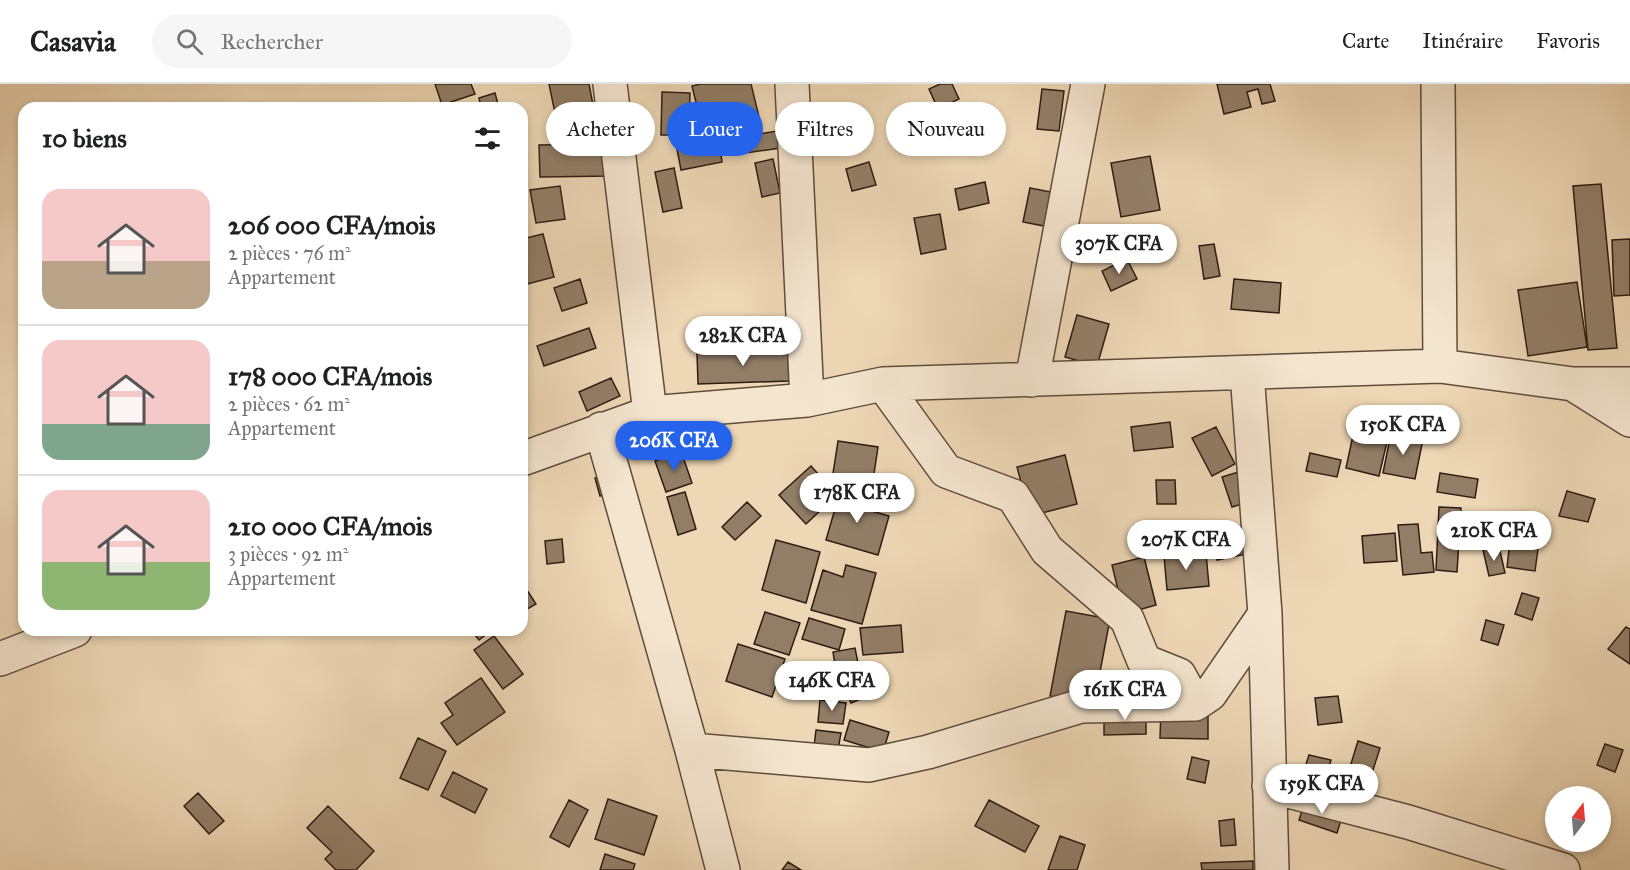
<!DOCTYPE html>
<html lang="fr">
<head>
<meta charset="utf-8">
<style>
	body { margin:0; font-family:"IM FELL Great Primer",serif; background:#f6f6f6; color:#202124; height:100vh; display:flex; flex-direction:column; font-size:22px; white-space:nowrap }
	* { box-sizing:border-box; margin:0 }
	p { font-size:20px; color:#757577 }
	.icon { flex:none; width:33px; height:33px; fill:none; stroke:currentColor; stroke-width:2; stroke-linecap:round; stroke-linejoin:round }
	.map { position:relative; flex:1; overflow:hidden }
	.sheet { position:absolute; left:18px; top:18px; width:510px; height:534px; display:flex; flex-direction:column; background:#fff; border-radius:18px; box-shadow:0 3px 9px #0003 }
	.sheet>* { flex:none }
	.top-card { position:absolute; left:546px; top:18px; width:570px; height:54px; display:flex; gap:12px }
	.needle { width:39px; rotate:16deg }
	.fabs { position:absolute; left:1545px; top:702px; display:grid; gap:12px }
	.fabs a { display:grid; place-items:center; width:66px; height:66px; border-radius:50%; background:#fff; box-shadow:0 3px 9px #0003; font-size:30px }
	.price { position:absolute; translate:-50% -51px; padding:0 14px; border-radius:21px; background:#fff; color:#222; font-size:20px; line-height:39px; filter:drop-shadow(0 2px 3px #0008) }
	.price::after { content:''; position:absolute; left:50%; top:36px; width:18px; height:14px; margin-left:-9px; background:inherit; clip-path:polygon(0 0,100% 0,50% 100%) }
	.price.selected { background:#2563eb; color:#fff }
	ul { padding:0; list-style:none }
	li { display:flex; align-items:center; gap:18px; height:150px; padding:0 24px }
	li+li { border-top:2px solid #e0e0e0 }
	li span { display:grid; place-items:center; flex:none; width:168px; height:120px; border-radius:18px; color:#555 }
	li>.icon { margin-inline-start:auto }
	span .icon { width:72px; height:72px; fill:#fffc; stroke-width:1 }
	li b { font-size:26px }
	h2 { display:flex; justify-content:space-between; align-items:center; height:72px; padding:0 24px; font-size:26px }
	.pill { padding:0 21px; border-radius:27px; background:#fff; box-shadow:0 3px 9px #0003; font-size:21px; line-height:54px }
	.pill.selected { background:#2563eb; color:#fff }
	header { display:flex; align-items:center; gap:36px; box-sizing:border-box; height:84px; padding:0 30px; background:#fff; border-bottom:2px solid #e0e0e0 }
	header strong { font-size:28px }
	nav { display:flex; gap:33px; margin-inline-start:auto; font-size:21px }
	.search { width:420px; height:54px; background:#f6f6f6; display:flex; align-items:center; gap:15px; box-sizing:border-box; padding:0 21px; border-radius:33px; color:#757577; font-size:22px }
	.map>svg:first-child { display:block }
	.building { fill:#927e67; stroke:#2e1d13; stroke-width:1.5 }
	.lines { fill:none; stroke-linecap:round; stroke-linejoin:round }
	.minor-casing { stroke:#5e4c3c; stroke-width:36 }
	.minor { stroke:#f4e5cf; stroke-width:33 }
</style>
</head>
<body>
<header>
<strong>Casavia</strong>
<div class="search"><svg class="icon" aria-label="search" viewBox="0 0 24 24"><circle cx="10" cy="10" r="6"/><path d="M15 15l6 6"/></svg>Rechercher</div>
<nav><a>Carte</a><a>Itinéraire</a><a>Favoris</a></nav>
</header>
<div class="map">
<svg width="1630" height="786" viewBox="0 0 1630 786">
	<rect width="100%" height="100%" fill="#eed7b5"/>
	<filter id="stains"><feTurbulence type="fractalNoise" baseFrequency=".00333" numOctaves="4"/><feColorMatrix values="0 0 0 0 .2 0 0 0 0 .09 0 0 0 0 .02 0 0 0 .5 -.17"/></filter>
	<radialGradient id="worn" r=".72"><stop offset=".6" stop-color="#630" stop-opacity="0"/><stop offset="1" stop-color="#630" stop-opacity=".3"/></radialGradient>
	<path class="building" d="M 435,0 L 471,0 L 475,10 L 442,21 Z
		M 549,0 L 589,0 L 593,21 L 555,29 Z
		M 701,0 L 751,0 L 760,37 L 704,51 L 692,2 Z
		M 940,0 L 952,0 L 959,15 L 938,25 L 929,5 Z
		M 1217,0 L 1270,0 L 1275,17 L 1262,20 L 1258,5 L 1247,8 L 1251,23 L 1224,30 Z
		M 1042,5 L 1064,7 L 1059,47 L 1037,45 Z
		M 662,8 L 690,9 L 689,51 L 661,51 Z
		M 495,9 L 499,24 L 481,24 L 479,14 Z
		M 611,36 L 613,56 L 572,60 L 570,40 Z
		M 777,47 L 780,64 L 739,70 L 736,54 Z
		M 719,57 L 722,78 L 681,86 L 677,65 Z
		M 611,60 L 612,92 L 540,93 L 539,61 Z
		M 1150,72 L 1160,126 L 1121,133 L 1111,79 Z
		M 773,75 L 780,109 L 762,113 L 755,79 Z
		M 869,78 L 876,101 L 852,107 L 846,85 Z
		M 674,84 L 682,124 L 663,128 L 655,88 Z
		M 985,98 L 989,119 L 959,126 L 955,105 Z
		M 1601,100 L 1617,264 L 1588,266 L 1573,102 Z
		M 560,102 L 565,135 L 536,139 L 530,106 Z
		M 1030,104 L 1051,108 L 1044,142 L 1023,138 Z
		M 940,130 L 946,165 L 921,170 L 914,134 Z
		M 543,150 L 554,193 L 527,200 L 522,180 L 522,155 Z
		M 1630,155 L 1630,211 L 1614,212 L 1612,156 Z
		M 1214,160 L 1220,192 L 1204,195 L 1199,162 Z
		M 1127,175 L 1137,195 L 1111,207 L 1102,187 Z
		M 580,195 L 587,219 L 562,227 L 554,204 Z
		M 1234,195 L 1281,199 L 1279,229 L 1231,225 Z
		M 1577,198 L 1587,263 L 1528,272 L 1518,206 Z
		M 1077,231 L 1109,240 L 1097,282 L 1065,273 Z
		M 589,244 L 596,264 L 544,282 L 537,262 Z
		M 788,266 L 789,297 L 698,300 L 697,269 Z
		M 611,294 L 620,312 L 587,327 L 579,308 Z
		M 1170,338 L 1173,363 L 1134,367 L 1131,343 Z
		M 1355,342 L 1389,349 L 1379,392 L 1346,384 Z
		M 1216,343 L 1235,380 L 1212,392 L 1192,354 Z
		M 1391,349 L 1423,355 L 1415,395 L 1383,389 Z
		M 838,357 L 878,363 L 872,403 L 832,396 Z
		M 681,367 L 692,399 L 666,408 L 655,377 Z
		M 1310,369 L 1341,376 L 1337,393 L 1306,387 Z
		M 1065,371 L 1077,420 L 1030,432 L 1017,383 Z
		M 811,382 L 837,411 L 806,440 L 779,411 Z
		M 1245,386 L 1255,416 L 1232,423 L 1222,393 Z
		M 613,389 L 617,407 L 600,412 L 595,394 Z
		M 1440,389 L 1478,395 L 1475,414 L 1437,408 Z
		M 1156,396 L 1175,396 L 1176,420 L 1157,420 Z
		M 841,404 L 869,412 L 865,425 L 889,432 L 878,471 L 826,456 Z
		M 1567,407 L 1595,415 L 1588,438 L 1559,432 Z
		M 685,408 L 696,445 L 678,451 L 667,413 Z
		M 747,418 L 761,432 L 735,456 L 722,443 Z
		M 1439,423 L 1461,424 L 1457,488 L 1436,486 Z
		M 1512,439 L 1541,443 L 1535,487 L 1507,483 Z
		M 1418,440 L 1421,469 L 1432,468 L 1434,488 L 1403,491 L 1398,441 Z
		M 1247,448 L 1251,469 L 1217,476 L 1213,455 Z
		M 1395,449 L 1397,477 L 1364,479 L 1362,452 Z
		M 562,455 L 564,478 L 547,480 L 545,457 Z
		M 776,456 L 820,468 L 806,519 L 762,506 Z
		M 1499,463 L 1505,489 L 1489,492 L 1483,466 Z
		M 1206,469 L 1209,502 L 1167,506 L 1164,472 Z
		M 1144,473 L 1156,521 L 1124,530 L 1112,481 Z
		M 846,481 L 876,489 L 862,540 L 811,526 L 823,486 L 843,493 Z
		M 523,500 L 536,520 L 522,528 L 522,501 Z
		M 1522,509 L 1539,514 L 1532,536 L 1515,530 Z
		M 1066,527 L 1110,535 L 1094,620 L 1050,612 Z
		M 765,528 L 800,539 L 789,571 L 754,560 Z
		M 809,534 L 845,545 L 839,566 L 802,555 Z
		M 1486,536 L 1504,541 L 1498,561 L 1481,556 Z
		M 901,541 L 903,568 L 863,571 L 860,544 Z
		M 1626,543 L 1630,545 L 1630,580 L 1608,565 Z
		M 471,546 L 492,546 L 479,556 Z
		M 494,552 L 523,590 L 503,605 L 474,566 Z
		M 738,560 L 785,575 L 772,613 L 726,597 Z
		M 855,564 L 860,589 L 837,593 L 833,568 Z
		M 862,592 L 870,611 L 851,619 L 843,600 Z
		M 481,594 L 505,628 L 457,661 L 441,639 L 453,631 L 445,619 Z
		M 1338,612 L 1342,638 L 1318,641 L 1315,614 Z
		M 820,616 L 846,619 L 843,640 L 818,638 Z
		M 1146,623 L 1146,650 L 1104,651 L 1104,624 Z
		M 1161,625 L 1208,627 L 1208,655 L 1160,654 Z
		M 850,636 L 889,648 L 883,668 L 844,656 Z
		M 816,646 L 841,649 L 838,666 L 814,663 Z
		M 418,654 L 446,667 L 428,706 L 400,694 Z
		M 1358,657 L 1380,664 L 1372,689 L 1350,683 Z
		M 1605,660 L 1623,666 L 1615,688 L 1597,681 Z
		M 1309,671 L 1331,676 L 1324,700 L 1302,693 Z
		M 1192,673 L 1209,677 L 1205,699 L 1187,695 Z
		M 453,688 L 487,705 L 475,729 L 441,712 Z
		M 198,709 L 224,737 L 209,750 L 184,722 Z
		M 1306,714 L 1344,726 L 1337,749 L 1299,736 Z
		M 608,715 L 657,732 L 644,771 L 595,755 Z
		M 569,716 L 588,726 L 569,763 L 550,753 Z
		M 989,716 L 1039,742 L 1025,768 L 975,742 Z
		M 328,722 L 374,767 L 356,786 L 336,786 L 325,775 L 332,768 L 307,744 Z
		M 1234,735 L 1236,761 L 1221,762 L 1219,737 Z
		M 1060,752 L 1085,761 L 1077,786 L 1048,786 Z
		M 605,770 L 635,780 L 633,786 L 600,786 Z
		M 1253,777 L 1253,786 L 1202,786 L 1201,779 Z
		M 788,778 L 801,786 L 782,786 Z"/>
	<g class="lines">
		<g class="minor-casing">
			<path id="minor" d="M 610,0 L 650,329
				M 792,0 L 807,316
				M 1438,0 L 1440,282
				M 1247,289 L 1265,530 L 1272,786
				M 1032,296 L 1088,0
				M 883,300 L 946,387 L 1013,412 L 1047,466 L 1127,535 L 1144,577 L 1179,591 L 1195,620
				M 1573,300 L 1630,336
				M 601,345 L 692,666 L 723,786
				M 522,375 L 650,329 L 807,316 L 883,300 L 1440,282 L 1573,300 L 1630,300
				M 0,575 L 75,546
				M 692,666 L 869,681 L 928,668 L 1081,622 L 1195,620 L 1210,610 L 1265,530
				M 1269,702 L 1408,738 L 1563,786"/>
		</g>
		<use href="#minor" class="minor"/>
	</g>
	<rect width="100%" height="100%" filter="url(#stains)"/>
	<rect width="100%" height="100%" fill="url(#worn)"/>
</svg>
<div class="fabs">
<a><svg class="needle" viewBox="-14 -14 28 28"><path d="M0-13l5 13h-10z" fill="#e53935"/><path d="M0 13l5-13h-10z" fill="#757577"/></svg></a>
</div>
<b class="price" style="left:1119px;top:191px">307K CFA</b>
<b class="price" style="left:743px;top:283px">282K CFA</b>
<b class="price" style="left:1403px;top:372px">150K CFA</b>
<b class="price selected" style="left:674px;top:388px">206K CFA</b>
<b class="price" style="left:857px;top:440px">178K CFA</b>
<b class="price" style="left:1494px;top:478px">210K CFA</b>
<b class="price" style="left:1186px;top:487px">207K CFA</b>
<b class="price" style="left:832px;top:628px">146K CFA</b>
<b class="price" style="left:1125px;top:637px">161K CFA</b>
<b class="price" style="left:1322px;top:731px">159K CFA</b>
<div class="top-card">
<a class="pill">Acheter</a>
<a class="pill selected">Louer</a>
<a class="pill">Filtres</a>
<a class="pill">Nouveau</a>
</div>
<section class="sheet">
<h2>10 biens<svg class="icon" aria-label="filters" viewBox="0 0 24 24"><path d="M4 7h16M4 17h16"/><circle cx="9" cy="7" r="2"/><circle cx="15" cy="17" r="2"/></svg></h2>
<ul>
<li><span style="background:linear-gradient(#f6c9c9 60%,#b9a48a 0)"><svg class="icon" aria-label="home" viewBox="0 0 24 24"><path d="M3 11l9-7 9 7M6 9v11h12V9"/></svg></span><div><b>206 000 CFA/mois</b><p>2 pièces · 76 m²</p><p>Appartement</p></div></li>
<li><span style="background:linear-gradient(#f6c9c9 70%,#7fa58c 0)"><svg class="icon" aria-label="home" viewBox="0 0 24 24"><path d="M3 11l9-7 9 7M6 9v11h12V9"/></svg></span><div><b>178 000 CFA/mois</b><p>2 pièces · 62 m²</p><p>Appartement</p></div></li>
<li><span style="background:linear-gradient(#f6c9c9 60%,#8fb573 0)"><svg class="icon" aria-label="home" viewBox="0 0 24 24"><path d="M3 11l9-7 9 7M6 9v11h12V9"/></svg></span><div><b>210 000 CFA/mois</b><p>3 pièces · 92 m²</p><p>Appartement</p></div></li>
</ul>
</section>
</div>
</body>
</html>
